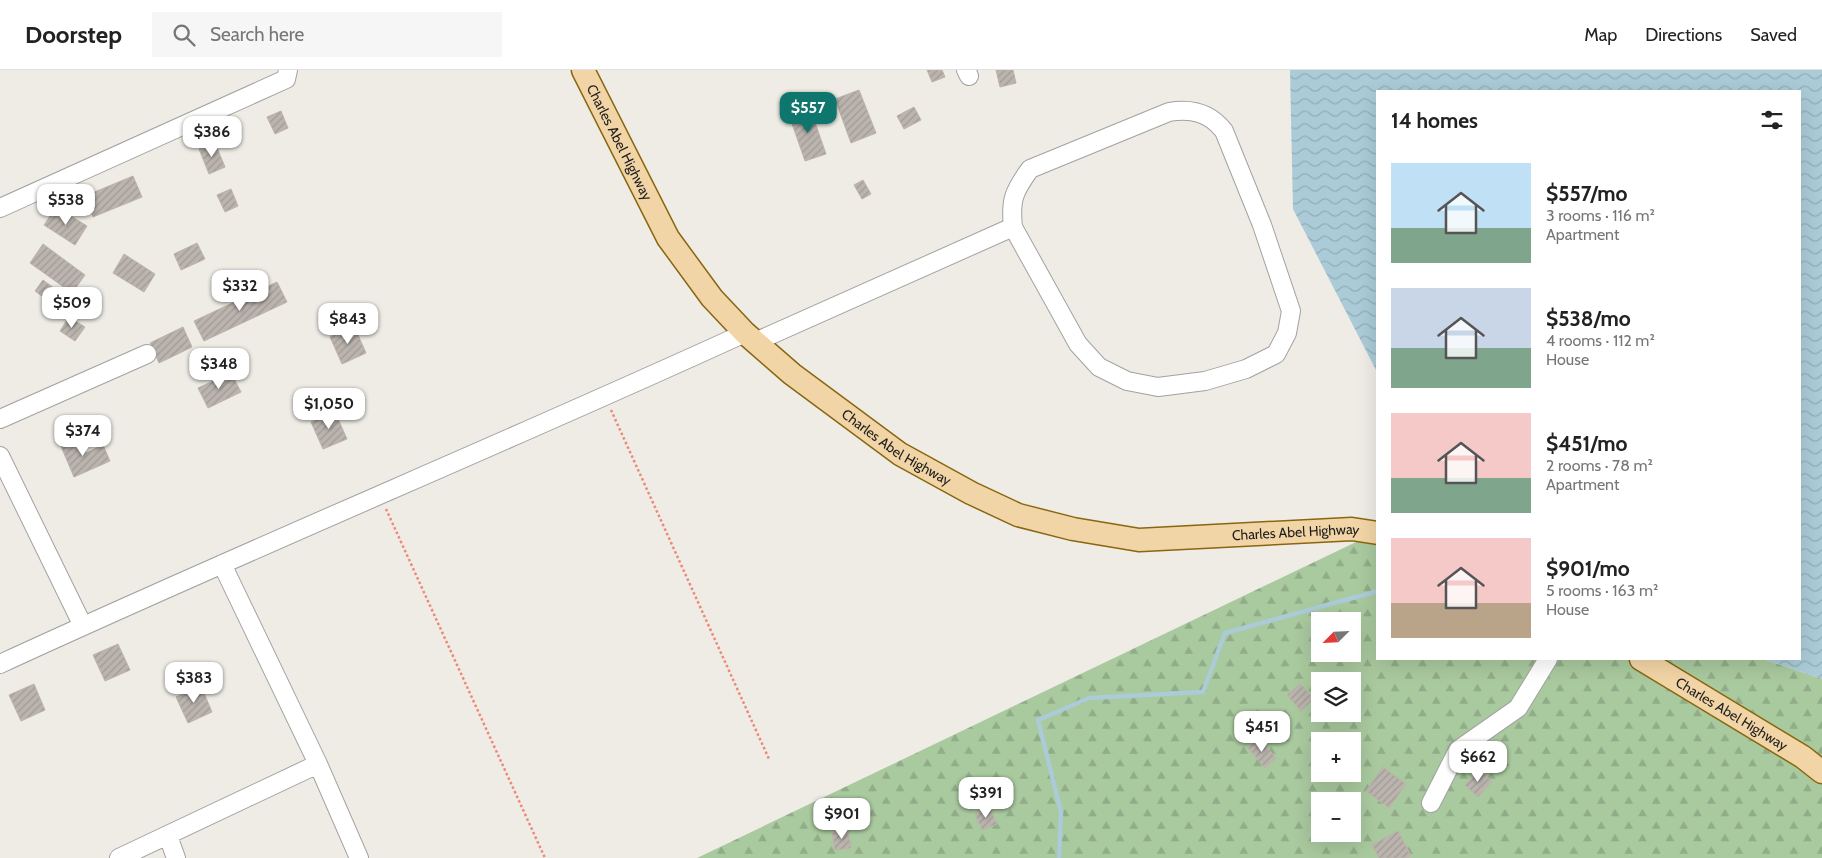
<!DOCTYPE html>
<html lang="en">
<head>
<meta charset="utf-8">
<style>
	body { margin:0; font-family:Cabin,sans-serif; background:#f6f6f6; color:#222; height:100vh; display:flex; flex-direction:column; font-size:19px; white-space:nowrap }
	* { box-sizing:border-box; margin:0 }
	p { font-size:16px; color:#767676 }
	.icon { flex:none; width:28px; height:28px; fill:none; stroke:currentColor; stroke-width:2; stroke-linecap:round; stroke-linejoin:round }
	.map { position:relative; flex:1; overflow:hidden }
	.details { position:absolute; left:1376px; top:20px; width:425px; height:570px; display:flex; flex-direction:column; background:#fff; border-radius:0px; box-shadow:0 5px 20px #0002 }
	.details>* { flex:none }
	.needle { width:32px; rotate:246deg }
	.controls { position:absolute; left:1311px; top:542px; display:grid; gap:10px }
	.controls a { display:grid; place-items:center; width:50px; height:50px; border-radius:0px; background:#fff; box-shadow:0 5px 20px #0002; font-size:25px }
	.price { position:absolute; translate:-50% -42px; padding:0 11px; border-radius:10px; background:#fff; color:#222; font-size:16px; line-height:32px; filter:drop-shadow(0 1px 2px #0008) }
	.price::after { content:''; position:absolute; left:50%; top:30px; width:15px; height:11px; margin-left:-8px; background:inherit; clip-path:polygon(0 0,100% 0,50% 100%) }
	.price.current { background:#0f766e; color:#fff }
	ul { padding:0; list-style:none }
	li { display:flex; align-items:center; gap:15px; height:125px; padding:0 15px }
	li span { display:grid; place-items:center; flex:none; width:140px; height:100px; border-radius:0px; color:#555 }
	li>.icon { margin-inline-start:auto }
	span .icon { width:60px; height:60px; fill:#fffc; stroke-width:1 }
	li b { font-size:21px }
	h2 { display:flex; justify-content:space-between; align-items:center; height:60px; padding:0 15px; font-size:21px }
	header { display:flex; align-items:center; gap:30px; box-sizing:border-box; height:70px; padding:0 25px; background:#fff; border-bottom:1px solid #e0e0e0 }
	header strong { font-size:24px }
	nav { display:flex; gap:28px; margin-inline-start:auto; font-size:18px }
	.search { width:350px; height:45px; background:#f6f6f6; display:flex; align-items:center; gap:12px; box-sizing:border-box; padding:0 18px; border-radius:0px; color:#767676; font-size:19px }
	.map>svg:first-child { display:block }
	.forest { fill:url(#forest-firs); fill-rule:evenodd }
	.water { fill:url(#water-waves) }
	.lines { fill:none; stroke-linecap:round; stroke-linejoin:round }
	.stream { stroke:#aacbd7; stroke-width:4.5 }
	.building { fill:url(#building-hatch); stroke:#beb3a9 }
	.minor-casing { stroke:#a2a2a2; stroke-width:20 }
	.major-casing { stroke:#89660f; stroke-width:25 }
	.path { stroke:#ec8979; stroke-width:2.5; stroke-dasharray:2.5 2.5; stroke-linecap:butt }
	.minor { stroke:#fff; stroke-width:18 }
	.major { stroke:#f2d5a6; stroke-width:22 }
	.labels { text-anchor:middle; stroke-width:4.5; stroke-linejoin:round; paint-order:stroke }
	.street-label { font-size:14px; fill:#1e1e1e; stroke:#fff }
</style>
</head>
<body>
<header>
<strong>Doorstep</strong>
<div class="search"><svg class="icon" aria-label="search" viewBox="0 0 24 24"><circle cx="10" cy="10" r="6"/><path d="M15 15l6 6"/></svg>Search here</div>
<nav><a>Map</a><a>Directions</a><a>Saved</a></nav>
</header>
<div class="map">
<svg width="1822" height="788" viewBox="0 0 1822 788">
	<defs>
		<pattern id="forest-firs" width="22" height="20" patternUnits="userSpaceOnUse" patternTransform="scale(1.25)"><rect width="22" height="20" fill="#a9c99e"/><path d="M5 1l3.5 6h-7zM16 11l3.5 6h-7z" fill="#91ac88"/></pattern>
		<pattern id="water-waves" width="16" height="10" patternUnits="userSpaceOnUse" patternTransform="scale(1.25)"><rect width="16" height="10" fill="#aacbd7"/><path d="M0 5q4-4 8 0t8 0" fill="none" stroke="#92aeb8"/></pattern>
		<pattern id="building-hatch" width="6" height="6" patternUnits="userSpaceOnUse" patternTransform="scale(1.25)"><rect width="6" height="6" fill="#bbb4ae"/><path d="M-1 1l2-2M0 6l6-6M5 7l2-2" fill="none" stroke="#a09a95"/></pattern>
	</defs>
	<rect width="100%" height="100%" fill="#eeece5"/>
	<path class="forest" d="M 1377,462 L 1378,589 L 1763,589 L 1822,609 L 1822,788 L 697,788 ZM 1320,551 L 1352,551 L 1352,584 L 1320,584 ZM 1320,611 L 1352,611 L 1352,644 L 1320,644 ZM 1320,671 L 1352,671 L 1352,704 L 1320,704 ZM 1320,731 L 1352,731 L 1352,764 L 1320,764 Z"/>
	<path class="water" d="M 1290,0 L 1822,0 L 1822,609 L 1763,589 L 1800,589 L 1800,21 L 1378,21 L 1377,302 L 1293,139 Z"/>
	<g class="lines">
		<path class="stream" d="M 1059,788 L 1061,742 L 1038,650 L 1089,628 L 1203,622 L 1225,563 L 1378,521"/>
	</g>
	<path class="building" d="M 927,0 L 942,0 L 945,7 L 932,12 Z
		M 996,0 L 1013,0 L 1016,13 L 1000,17 Z
		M 859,20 L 876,63 L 851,73 L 835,29 Z
		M 914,37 L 921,50 L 904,59 L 897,46 Z
		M 810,38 L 826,84 L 805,91 L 789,45 Z
		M 281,41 L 288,58 L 275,64 L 267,47 Z
		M 215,73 L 225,97 L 209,104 L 199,79 Z
		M 133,106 L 142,127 L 93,147 L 85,126 Z
		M 863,110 L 871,124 L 862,129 L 854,115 Z
		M 231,119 L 238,136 L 225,142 L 217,125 Z
		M 56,137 L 87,156 L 75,175 L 44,155 Z
		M 197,173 L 205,189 L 181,200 L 174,184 Z
		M 43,174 L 85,205 L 72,223 L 30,193 Z
		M 124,184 L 155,204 L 144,222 L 113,203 Z
		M 43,210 L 66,227 L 58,238 L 35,221 Z
		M 277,212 L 287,232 L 204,271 L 194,251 Z
		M 69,247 L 85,257 L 75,271 L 60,261 Z
		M 354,256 L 366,283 L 342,294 L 330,267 Z
		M 183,257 L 192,277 L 159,293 L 150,273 Z
		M 231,303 L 241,322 L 208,338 L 198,318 Z
		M 335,342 L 347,369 L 323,379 L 311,352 Z
		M 79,366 L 86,383 L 103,375 L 110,391 L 74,407 L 60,374 Z
		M 118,574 L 130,600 L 105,611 L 93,585 Z
		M 34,614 L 45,640 L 21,651 L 9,625 Z
		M 1300,614 L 1314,629 L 1301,641 L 1287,625 Z
		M 201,616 L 212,642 L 188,653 L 176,627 Z
		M 1259,668 L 1276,688 L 1265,698 L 1248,678 Z
		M 1383,697 L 1406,714 L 1389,738 L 1366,721 Z
		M 1479,700 L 1492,711 L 1478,727 L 1465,715 Z
		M 990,738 L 997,754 L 982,760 L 975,744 Z
		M 848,760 L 851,778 L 835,780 L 832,763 Z
		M 1398,761 L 1411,786 L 1407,788 L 1379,788 L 1372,775 Z"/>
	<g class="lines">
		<g class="minor-casing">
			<path id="minor" d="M 966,0 L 969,6
				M 0,138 L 286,9 L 288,0
				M 755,272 L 1013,157 L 1078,274 L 1099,297 L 1127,311 L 1158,317 L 1205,311 L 1246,299 L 1276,284 L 1287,263 L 1291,241 L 1262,155 L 1224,61 C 1210,43 1192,38 1169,42 L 1030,99 C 1014,121 1010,130 1013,157
				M 0,349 L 147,284
				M 0,386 L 83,556
				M 0,594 C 247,480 498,376 745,263
				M 318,694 L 359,788
				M 1431,733 L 1458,680 L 1518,638 L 1548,589
				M 168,766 L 176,788
				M 119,788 L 318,694 L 222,494"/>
		</g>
		<g class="major-casing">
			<g id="major">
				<path id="s1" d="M 583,0 L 668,168 L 712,228 L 745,263 L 792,304 L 900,384 L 971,423 L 1018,445 L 1073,459 L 1139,470 L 1352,459 L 1378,463"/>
				<path id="s2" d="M 1641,589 L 1803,687 L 1822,702"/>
			</g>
		</g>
		<path class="path" d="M 611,340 L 769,689
			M 386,439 L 545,788"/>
		<use href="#minor" class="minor"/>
		<use href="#major" class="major"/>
	</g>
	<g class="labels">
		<g class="street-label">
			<text dy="5" stroke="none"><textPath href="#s1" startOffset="81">Charles Abel Highway</textPath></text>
			<text dy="5" stroke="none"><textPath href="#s1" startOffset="501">Charles Abel Highway</textPath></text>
			<text dy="5" stroke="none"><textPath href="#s1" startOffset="921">Charles Abel Highway</textPath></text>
			<text dy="5" stroke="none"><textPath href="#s2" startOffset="106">Charles Abel Highway</textPath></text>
		</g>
	</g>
</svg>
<div class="controls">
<a><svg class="needle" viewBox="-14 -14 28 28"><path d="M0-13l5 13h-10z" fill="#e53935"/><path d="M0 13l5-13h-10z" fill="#767676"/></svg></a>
<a><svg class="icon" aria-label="layers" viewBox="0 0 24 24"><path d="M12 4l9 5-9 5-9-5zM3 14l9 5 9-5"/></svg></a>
<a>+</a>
<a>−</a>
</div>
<b class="price current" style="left:808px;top:64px">$557</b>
<b class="price" style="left:212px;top:88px">$386</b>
<b class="price" style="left:66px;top:156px">$538</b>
<b class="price" style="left:240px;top:242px">$332</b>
<b class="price" style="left:72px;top:259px">$509</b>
<b class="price" style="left:348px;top:275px">$843</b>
<b class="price" style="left:219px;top:320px">$348</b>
<b class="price" style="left:329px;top:360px">$1,050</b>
<b class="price" style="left:83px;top:387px">$374</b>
<b class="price" style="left:194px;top:634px">$383</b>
<b class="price" style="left:1262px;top:683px">$451</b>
<b class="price" style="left:1478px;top:713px">$662</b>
<b class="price" style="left:986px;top:749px">$391</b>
<b class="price" style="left:842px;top:770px">$901</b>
<section class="details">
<h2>14 homes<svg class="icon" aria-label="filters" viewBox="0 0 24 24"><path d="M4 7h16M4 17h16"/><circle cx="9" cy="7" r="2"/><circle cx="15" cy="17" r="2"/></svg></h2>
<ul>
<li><span style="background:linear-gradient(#bfe0f5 65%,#7fa58c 0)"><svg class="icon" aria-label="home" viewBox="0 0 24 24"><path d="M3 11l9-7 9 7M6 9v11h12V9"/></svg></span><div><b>$557/mo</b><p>3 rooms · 116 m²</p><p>Apartment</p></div></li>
<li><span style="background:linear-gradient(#c9d6e8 60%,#7fa58c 0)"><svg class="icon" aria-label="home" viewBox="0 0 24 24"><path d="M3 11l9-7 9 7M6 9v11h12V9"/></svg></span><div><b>$538/mo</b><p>4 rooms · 112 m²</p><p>House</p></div></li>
<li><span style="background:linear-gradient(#f6c9c9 65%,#7fa58c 0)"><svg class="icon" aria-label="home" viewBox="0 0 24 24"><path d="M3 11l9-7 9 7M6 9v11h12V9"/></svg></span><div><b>$451/mo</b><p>2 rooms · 78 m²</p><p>Apartment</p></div></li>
<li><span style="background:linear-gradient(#f6c9c9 65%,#b9a48a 0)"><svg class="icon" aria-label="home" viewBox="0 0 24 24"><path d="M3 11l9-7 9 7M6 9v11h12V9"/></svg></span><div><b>$901/mo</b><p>5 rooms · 163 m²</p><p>House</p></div></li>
</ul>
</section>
</div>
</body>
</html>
